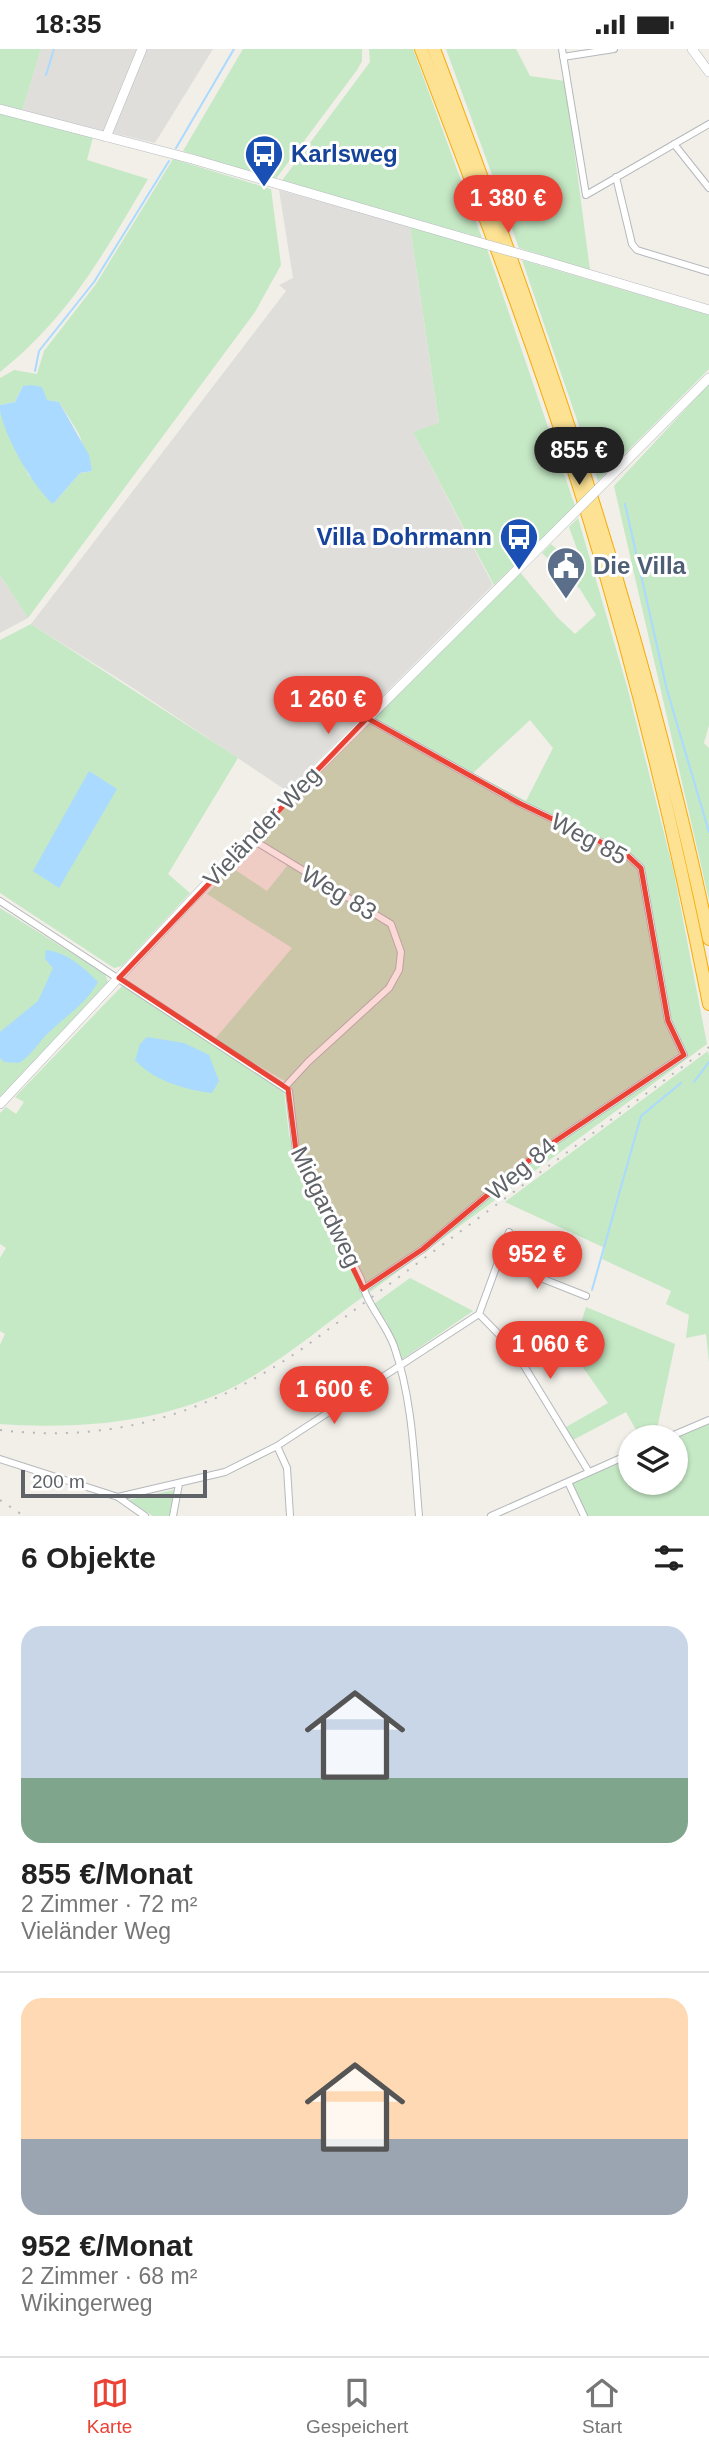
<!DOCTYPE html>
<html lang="de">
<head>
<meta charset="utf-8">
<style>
	body { margin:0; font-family:Arial,sans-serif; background:#f6f6f6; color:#222; height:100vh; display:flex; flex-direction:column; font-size:26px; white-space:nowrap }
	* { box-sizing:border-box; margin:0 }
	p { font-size:23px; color:#767676 }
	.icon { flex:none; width:38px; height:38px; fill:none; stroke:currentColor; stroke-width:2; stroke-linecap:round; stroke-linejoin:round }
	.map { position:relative; height:1467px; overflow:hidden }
	.panel { display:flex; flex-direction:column; background:#fff; flex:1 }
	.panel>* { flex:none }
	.controls { position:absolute; left:618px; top:1376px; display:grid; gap:14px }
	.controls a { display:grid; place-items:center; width:70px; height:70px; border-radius:50%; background:#fff; box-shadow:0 2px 5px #0004; font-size:35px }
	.scale { position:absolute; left:21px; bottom:18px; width:186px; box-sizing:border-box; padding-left:7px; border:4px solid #5f6368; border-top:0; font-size:19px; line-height:24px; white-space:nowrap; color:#5f6368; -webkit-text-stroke:5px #fff; paint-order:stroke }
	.price { position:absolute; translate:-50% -60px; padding:0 16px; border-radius:24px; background:#ea4335; color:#fff; font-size:23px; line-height:46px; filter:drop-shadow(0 2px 4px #0008) }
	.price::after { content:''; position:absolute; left:50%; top:42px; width:21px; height:16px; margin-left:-10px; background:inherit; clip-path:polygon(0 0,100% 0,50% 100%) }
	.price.active { background:#222; color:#fff }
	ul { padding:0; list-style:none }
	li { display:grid; align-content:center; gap:14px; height:371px; padding:0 21px }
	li+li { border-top:2px solid #e0e0e0 }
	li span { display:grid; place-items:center; height:217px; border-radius:21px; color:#555 }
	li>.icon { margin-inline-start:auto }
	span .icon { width:126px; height:126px; fill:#fffc; stroke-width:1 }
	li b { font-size:30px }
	h2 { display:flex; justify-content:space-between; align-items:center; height:84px; padding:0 21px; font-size:30px }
	.status { display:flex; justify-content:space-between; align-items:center; height:49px; padding:0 35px; background:#fff; direction:ltr }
	.status svg { height:19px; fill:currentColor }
	.tabs { display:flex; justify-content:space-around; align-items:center; height:98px; border-top:2px solid #e0e0e0; background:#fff; font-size:19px; color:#767676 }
	.tabs a { display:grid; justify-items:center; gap:4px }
	.tabs .active { color:#ea4335 }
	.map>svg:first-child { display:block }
	.industrial { fill:#e0deda }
	.green { fill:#c5e8c5; fill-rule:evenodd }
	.water { fill:#aadaff }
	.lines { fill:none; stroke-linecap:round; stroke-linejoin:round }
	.stream { stroke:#aadaff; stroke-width:2 }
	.street-casing { stroke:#b5b8bc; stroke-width:8 }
	.secondary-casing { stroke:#b6babf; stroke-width:10 }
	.highway-casing { stroke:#f9ab00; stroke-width:14 }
	.street { stroke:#fff; stroke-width:6 }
	.secondary { stroke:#fff; stroke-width:9 }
	.highway { stroke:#fde293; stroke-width:12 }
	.rail { stroke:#b6b7b8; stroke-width:2; stroke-dasharray:2 9; stroke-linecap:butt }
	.secondary-bridge-casing { stroke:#b6babf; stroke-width:10; stroke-linecap:butt }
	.secondary-bridge { stroke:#fff; stroke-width:9 }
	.marked { fill:#ea4335; fill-opacity:0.2; stroke:#ea4335; stroke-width:5; stroke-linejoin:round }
	.labels { text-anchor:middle; stroke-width:6; stroke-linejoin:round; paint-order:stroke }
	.transit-label { font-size:24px; font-weight:bold; fill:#164399; stroke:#fff; text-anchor:start }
	.service-label { font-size:24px; font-weight:bold; fill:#4e5e75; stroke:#fff; text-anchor:start }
	.street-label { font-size:24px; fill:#5f6368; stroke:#fff }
</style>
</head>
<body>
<div class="status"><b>18:35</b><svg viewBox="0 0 49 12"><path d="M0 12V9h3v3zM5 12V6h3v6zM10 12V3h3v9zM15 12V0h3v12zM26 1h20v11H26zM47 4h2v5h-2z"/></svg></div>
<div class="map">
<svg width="709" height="1467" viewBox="0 0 709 1467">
	<rect width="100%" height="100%" fill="#f1efe8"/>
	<path class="industrial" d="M 41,0 L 213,0 L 155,94 L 22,62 Z
		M 279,141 L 410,177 L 439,375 L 413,383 L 493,536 L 287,742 L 130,637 L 31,575 L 286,242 L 279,236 L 293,229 Z
		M 0,526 L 28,569 L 0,584 Z"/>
	<path class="green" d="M 0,0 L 41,0 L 22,62 L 0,56 Z
		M 243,0 L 362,0 L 362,12 L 357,21 L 275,131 L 183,102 Z
		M 369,0 L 413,0 L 482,189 L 281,133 L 370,13 Z
		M 446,0 L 516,0 L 530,27 L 565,32 L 590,221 L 519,199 Z
		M 0,64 L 93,88 L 87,111 L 148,130 C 104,204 69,268 0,323 Z
		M 173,110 L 271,140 L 281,216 L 255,263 L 28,569 L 0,526 L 0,362 L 28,425 L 53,455 L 80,424 L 92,422 L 79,385 L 59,353 L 47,351 L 23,337 L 15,353 L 0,356 L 0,329 L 14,321 L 37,325 L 44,302 L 96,235 Z
		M 410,177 L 487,200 L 575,457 L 494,536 L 413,383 L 439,374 Z
		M 522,211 L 709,266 L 709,320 L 598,432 Z
		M 709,335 L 709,676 L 704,694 L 709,699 L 709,851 L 614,437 Z
		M 578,469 L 628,641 L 674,824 L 707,995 L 370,1243 L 300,1102 L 290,1035 L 214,991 L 292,899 L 207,845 L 231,818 L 267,842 L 291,812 L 258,790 L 298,744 L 519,522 L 558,569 L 575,585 L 596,566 L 580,540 L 542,504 L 551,495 L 576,517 L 581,511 L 569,478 ZM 530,671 L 553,699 L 526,752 L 473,724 Z
		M 31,575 L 238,709 L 168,825 L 190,844 L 122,917 L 114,919 L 0,844 L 0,591 Z
		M 0,859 L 105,925 L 108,933 L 0,1048 Z
		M 123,936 L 284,1042 L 289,1086 L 295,1104 L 364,1247 C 317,1281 270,1323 216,1346 C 148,1375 73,1380 0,1375 L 0,1296 L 5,1285 L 0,1282 L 0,1209 L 6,1199 L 0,1195 L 0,1064 L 6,1058 L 16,1065 L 24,1053 L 15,1048 Z
		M 708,1002 L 709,1007 L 709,1313 L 706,1285 L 686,1289 L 689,1266 L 666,1255 L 671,1242 L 602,1210 L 605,1199 L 505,1153 Z
		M 410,1229 L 473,1262 L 401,1311 L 387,1273 L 374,1255 Z
		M 586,1258 L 675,1295 L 657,1380 L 650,1388 L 640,1388 L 626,1363 L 573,1391 L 566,1378 L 608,1354 L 572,1303 Z
		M 709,1374 L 709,1467 L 586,1467 L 572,1434 L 630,1408 L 630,1433 L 676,1433 L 676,1388 Z
		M 174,1441 L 169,1467 L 153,1467 L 128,1451 Z"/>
	<path class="water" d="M 32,336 L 42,338 L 47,351 L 59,353 L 89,406 L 92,422 L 80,424 L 53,455 C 32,436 6,390 0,362 L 0,356 L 15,353 L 23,337 Z
		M 89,722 L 117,740 L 59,839 L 33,822 Z
		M 46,901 C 68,904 83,918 98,933 C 86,955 63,969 46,986 C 37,996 31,1006 19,1014 L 4,1013 L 0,1009 L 0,983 L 38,952 L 53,919 L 45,910 Z
		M 147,988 L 184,994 L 209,1006 L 219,1032 L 212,1044 C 185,1041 153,1031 135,1011 L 140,995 Z"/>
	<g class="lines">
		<path class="stream" d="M 46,26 L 54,0
			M 176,99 L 234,0
			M 35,322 L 39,302 L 94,233 L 169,112
			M 625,455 L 667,641 L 709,783
			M 694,1033 L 709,1013
			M 592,1241 L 641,1067 L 681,1034"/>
		<g class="street-casing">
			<path id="street" d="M 562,0 L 586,146 L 709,75
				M 563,8 L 614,0
				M 674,95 L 709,139
				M 616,128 L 632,195 L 637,201 L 709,223
				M 250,789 L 391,875 L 401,903 L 399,921 L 389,939 L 308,1013 L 285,1038
				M 0,852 L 289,1042 L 296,1102 L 361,1230 C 366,1255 385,1273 394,1297 C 413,1352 414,1410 419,1467
				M 498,1212 L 586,1247
				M 363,1240 L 423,1200 L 539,1103 L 684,1006 L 668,972 L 641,819 L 626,805 L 519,754 L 367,669
				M 479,1265 L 515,1302 L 589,1423
				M 669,1388 L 709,1371
				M 277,1397 L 287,1419 L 290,1467
				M 0,1410 L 118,1448 L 145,1467
				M 568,1433 L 584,1467
				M 118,1448 L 225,1423 L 277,1397 L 479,1265 L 509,1183
				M 173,1467 L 179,1435
				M 491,1467 L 630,1405"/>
		</g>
		<g class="secondary-casing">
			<path id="secondary" d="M 692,0 L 709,23
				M 0,60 L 192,110 L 467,190
				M 106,88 L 142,0
				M 541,211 L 709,261
				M 613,425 L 709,329
				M 0,1055 L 275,762 L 566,472"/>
		</g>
		<g class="highway-casing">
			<path id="highway" d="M 421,0 C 481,156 541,313 590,473 C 638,631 677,793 709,955
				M 434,0 C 544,291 645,584 709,890"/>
		</g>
		<use href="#street" class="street"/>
		<use href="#secondary" class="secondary"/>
		<use href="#highway" class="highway"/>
		<path class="rail" d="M 0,1381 C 116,1395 212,1363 306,1297 L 709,998
			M 0,1451 L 24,1467"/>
		<g class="secondary-bridge-casing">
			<path id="secondary-bridge" d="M 467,190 L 541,211
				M 566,472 L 613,425"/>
		</g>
		<use href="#secondary-bridge" class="secondary-bridge"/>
	</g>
	<path class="marked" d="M 367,669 L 519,754 L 626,805 L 641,819 L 668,972 L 684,1006 L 539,1103 L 423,1200 L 363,1240 L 296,1102 L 288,1040 L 119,929 Z"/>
	<defs>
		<g id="bus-pin" transform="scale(2.0125)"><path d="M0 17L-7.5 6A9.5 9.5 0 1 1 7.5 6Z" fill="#1a4fb4" stroke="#fff"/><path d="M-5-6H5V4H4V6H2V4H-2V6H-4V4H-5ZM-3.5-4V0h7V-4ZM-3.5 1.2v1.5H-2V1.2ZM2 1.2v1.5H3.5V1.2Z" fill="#fff"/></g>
		<g id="civic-pin" transform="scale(2.0125)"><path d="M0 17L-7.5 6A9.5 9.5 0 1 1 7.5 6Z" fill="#5c6f8a" stroke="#fff"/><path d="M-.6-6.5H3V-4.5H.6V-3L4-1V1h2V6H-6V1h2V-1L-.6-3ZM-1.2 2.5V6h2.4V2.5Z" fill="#fff"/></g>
	</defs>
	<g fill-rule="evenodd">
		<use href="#bus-pin" x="264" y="105"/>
		<use href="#bus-pin" x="519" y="488"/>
		<use href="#civic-pin" x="566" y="517"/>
	</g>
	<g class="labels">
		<g class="transit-label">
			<text x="291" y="113">Karlsweg</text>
			<text x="492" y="496" text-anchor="end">Villa Dohrmann</text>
		</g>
		<g class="service-label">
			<text x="593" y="525">Die Villa</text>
		</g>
		<g class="street-label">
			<text transform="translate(262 778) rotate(-46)" y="8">Vieländer Weg</text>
			<text transform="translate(589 790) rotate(28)" y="8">Weg 85</text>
			<text transform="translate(339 844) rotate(31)" y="8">Weg 83</text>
			<text transform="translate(521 1120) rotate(-40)" y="8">Weg 84</text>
			<text transform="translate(326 1158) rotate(64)" y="8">Midgardweg</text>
		</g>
	</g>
</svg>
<div class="controls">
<a><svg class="icon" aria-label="layers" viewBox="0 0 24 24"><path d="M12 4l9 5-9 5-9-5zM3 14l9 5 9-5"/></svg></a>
</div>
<div class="scale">200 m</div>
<b class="price" style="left:508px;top:186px">1 380 €</b>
<b class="price active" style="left:579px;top:438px">855 €</b>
<b class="price" style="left:328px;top:687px">1 260 €</b>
<b class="price" style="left:537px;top:1242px">952 €</b>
<b class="price" style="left:550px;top:1332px">1 060 €</b>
<b class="price" style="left:334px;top:1377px">1 600 €</b>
</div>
<section class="panel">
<h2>6 Objekte<svg class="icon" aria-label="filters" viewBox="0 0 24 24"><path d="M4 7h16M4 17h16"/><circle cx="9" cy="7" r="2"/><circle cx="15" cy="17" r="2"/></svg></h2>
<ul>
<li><span style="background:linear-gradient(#c9d6e8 70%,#7fa58c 0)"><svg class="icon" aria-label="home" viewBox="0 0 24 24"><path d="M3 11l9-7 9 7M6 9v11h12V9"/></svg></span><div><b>855 €/Monat</b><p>2 Zimmer · 72 m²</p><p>Vieländer Weg</p></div></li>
<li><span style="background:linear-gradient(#ffd9b3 65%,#9aa5b1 0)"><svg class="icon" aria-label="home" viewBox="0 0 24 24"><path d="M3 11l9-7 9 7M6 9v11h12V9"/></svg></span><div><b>952 €/Monat</b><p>2 Zimmer · 68 m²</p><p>Wikingerweg</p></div></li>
</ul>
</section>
<nav class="tabs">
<a class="active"><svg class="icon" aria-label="map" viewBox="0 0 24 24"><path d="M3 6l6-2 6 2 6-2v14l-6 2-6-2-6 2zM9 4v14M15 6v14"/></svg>Karte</a>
<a><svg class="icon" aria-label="saved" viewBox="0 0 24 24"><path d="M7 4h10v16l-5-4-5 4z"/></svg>Gespeichert</a>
<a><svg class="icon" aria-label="home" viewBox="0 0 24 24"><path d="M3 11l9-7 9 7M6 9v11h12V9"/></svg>Start</a>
</nav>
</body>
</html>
